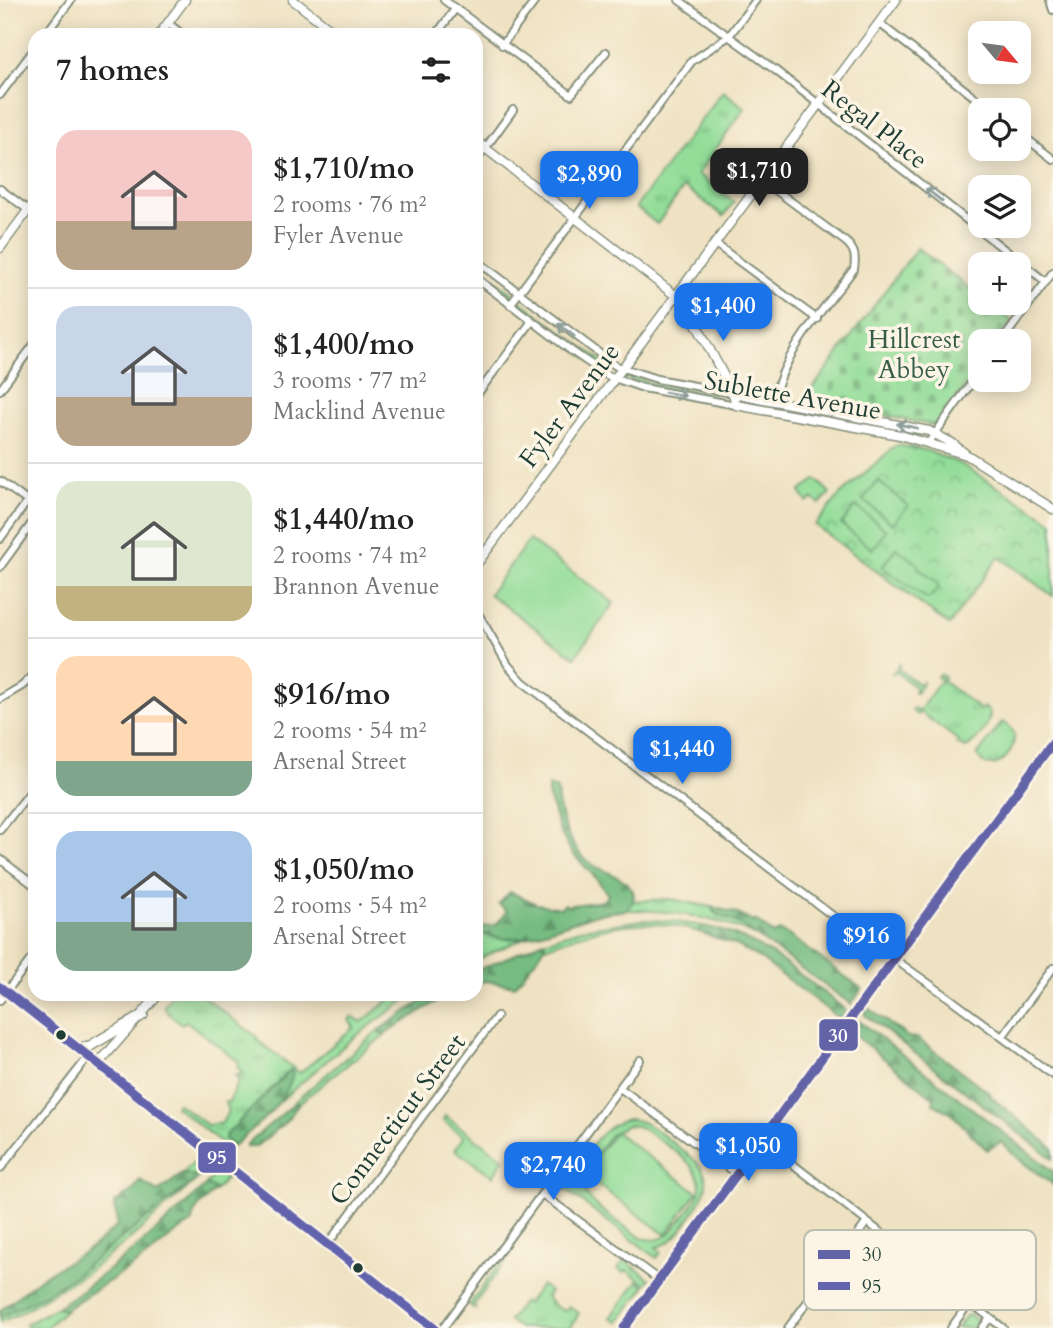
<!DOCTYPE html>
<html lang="en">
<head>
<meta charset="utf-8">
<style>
	body { margin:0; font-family:Cardo,serif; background:#f6f6f6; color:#222; height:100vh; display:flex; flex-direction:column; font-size:26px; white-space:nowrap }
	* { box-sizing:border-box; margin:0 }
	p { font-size:23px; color:#767676 }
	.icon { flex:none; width:38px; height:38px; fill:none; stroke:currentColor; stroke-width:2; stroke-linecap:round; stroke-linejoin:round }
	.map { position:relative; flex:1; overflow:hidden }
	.sheet { position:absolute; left:28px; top:28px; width:455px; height:973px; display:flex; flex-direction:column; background:#fff; border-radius:21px; box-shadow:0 4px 18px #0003 }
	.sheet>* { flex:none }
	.needle { width:46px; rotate:119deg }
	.fabs { position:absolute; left:968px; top:21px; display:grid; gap:14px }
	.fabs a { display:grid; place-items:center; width:63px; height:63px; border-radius:14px; background:#fff; box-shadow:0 4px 18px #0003; font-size:35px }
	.price { position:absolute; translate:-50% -60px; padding:0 16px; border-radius:14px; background:#1a73e8; color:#fff; font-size:23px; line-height:46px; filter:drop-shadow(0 2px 4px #0008) }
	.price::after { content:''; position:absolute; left:50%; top:42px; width:21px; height:16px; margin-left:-10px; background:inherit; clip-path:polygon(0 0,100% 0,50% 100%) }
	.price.on { background:#222; color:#fff }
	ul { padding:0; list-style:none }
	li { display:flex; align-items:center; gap:21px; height:175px; padding:0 28px }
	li+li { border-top:2px solid #e0e0e0 }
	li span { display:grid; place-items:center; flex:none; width:196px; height:140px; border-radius:21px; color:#555 }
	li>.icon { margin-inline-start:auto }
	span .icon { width:84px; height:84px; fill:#fffc; stroke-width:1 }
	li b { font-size:30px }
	h2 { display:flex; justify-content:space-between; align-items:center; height:84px; padding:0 28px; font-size:30px }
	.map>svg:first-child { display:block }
	.grass { fill:url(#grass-tufts); stroke:#598d66; stroke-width:2 }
	.forest { fill:url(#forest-firs); stroke:#4a7c5a; stroke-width:2 }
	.cemetery { fill:url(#cemetery-stones); stroke:#598d66; stroke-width:2 }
	.park { fill:url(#park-crowns); stroke:#598d66; stroke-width:2 }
	.garden { fill:#93dd99; stroke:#598d66; stroke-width:2; fill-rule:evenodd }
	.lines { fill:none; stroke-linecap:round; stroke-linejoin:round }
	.street-casing { stroke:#87907b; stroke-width:10 }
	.secondary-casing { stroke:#87907b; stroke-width:11 }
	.primary-casing { stroke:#87907b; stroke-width:12 }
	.street { stroke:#fff; stroke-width:6 }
	.secondary { stroke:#fff; stroke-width:8 }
	.primary { stroke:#fff; stroke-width:9 }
	.bus-1-casing { stroke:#fcf5e5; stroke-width:14 }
	.bus-2-casing { stroke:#fcf5e5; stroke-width:14 }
	.bus-1 { stroke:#6364a8; stroke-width:9 }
	.bus-2 { stroke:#6364ad; stroke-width:9 }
	.oneway { stroke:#8f9e9a }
	.bus-dot { fill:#1f3d34; stroke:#fcf5e5; stroke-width:2.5 }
	.labels { text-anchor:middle; stroke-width:7; stroke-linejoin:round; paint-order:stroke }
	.street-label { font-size:26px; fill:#1f3d34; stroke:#fcf5e5 }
	.park-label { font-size:26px; fill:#365d48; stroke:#fcf5e5 }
	.key { fill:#fcf5e5; stroke:#babeb0; stroke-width:2 }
	.key-label { font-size:19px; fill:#1f3d34 }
	.line-badge { stroke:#fcf5e5; stroke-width:2.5 }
	.badge-label { font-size:19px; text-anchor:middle; font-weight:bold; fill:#fff }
</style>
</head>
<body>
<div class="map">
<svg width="1053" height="1328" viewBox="0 0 1053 1328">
	<defs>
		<pattern id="grass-tufts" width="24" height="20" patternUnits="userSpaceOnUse" patternTransform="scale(1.75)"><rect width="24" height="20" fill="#93dd99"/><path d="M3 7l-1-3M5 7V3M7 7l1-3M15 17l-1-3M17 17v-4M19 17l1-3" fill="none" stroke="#77b47e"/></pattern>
		<pattern id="forest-firs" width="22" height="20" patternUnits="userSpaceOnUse" patternTransform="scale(1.75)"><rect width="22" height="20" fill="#76bc81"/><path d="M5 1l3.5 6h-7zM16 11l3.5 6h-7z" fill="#609a6a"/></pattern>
		<pattern id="cemetery-stones" width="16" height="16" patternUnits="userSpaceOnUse" patternTransform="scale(1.75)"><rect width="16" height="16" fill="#93dd99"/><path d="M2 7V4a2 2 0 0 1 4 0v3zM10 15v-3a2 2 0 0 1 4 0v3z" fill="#77b47e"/></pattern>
		<pattern id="park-crowns" width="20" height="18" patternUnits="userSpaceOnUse" patternTransform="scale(1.75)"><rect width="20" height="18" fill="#93dd99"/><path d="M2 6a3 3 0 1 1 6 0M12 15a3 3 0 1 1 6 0" fill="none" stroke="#77b47e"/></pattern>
	</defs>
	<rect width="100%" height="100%" fill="#fcf5e5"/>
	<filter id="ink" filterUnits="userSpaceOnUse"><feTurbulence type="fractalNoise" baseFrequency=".0143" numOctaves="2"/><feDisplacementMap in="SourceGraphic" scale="14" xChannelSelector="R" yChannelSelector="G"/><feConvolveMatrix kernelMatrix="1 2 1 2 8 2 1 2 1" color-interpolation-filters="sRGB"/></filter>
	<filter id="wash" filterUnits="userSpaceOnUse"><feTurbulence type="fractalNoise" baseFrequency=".00686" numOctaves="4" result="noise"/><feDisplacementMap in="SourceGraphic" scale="28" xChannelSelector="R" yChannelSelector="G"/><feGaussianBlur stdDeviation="1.57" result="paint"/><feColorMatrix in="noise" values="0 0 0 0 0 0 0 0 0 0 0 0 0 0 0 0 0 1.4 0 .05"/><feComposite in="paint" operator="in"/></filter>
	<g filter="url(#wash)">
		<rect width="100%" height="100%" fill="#efe2c2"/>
		<path class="grass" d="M 723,91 L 745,108 L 698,174 L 734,202 L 724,216 L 684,187 L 657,224 L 636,207 Z
			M 476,265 L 512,293 L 511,297 L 476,272 Z
			M 520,301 L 609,366 L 609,370 L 605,370 L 594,363 L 519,306 Z
			M 626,375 L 649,382 L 711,393 L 714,395 L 712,398 L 647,386 L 624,378 Z
			M 754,400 L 832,415 L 832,419 L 752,405 L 750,403 Z
			M 900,663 L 898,669 L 919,684 L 924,681 L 916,693 L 914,693 L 916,688 L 896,672 L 891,675 Z
			M 939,674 L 944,677 L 943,681 L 981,710 L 984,707 L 990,713 C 990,725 977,742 966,748 L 957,744 L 959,741 L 920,712 L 917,715 L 912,710 L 913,708 L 919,711 L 941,680 L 937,677 Z
			M 1002,722 L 1008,725 L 1014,733 C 1017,753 992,779 977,756 Z
			M 671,899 L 711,907 L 715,913 L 738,923 L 755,935 C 713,917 672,910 626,910 L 633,901 Z
			M 642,920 L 670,921 L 702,926 L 699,932 C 644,914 597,928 545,947 L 544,942 L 542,942 L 582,929 Z
			M 476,924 L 481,927 L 481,933 L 502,939 L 524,938 L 476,960 Z
			M 172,994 L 200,994 L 257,1037 L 256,1039 L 300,1073 L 354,1027 L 349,1020 L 352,1016 L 362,1022 L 396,994 L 414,994 L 353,1038 L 277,1104 L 287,1088 L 290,1070 L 225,1136 L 225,1139 L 231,1146 L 228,1148 L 175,1106 L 177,1103 L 180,1105 L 207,1125 L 222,1123 L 228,1112 L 225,1102 L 229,1102 L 239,1079 L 235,1076 L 243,1073 L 237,1067 L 239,1062 L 186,1021 L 182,1024 L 167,1012 L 164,1006 Z
			M 379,1030 L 382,1034 L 387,1033 L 298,1104 L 293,1103 Z
			M 445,1116 L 504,1159 L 493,1176 L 455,1150 L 464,1137 L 443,1121 Z
			M 199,1158 L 209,1169 L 131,1238 L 89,1271 L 18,1314 L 0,1322 L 0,1317 L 40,1297 L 74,1276 L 195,1180 L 187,1174 L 181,1175 Z
			M 216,1171 L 226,1179 L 213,1193 L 214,1189 L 206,1185 Z
			M 503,1259 L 506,1260 L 474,1305 L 475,1309 L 469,1305 Z
			M 625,1260 L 650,1279 L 646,1284 L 626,1270 L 623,1273 L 618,1269 Z
			M 638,1281 L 645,1286 L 618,1322 L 611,1317 Z
			M 541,1285 L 550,1292 L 546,1297 L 556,1307 L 565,1311 L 569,1306 L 579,1313 L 571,1328 L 520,1328 L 509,1321 L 523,1302 L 527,1304 Z
			M 59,1306 L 60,1309 L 65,1310 L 46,1328 L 28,1328 L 26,1324 Z
			M 970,1315 L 978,1322 L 975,1328 L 957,1328 L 966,1316 Z"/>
		<path class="forest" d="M 548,786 L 557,789 C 558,816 570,852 595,866 C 609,874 628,877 634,894 L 633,901 L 626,910 L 597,914 L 524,938 L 502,939 L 480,933 L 481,927 L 496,925 L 507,911 L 499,904 L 510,892 L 537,904 L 561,908 L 565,904 L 569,907 L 571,904 L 573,905 L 603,901 L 608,895 L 596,878 L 573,854 L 560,832 L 548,794 Z
			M 711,907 L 736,913 L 753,922 L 755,920 L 773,934 L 780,931 L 790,936 L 862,989 L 851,1004 L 738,923 L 715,913 Z
			M 702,926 C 757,934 804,978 846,1010 L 840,1019 L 762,960 L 738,946 L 699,932 Z
			M 542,942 L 544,942 L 545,947 L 515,986 L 486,981 L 476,983 L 476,971 Z
			M 433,994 L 448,994 L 387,1033 L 379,1034 L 379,1030 Z
			M 868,1008 L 908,1037 L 917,1038 L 991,1094 L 990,1096 L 1053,1148 L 1053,1159 L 864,1014 Z
			M 859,1021 L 1053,1171 L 1053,1185 L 1017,1158 L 1001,1142 L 987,1150 L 951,1113 L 933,1104 L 934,1098 L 858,1038 L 853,1031 Z
			M 290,1070 L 293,1071 C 289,1103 254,1127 232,1147 L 225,1139 L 225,1136 Z
			M 296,1102 L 298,1104 C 288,1123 271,1134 255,1147 L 246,1147 L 246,1145 Z
			M 187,1174 L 195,1177 L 195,1180 L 74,1276 L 40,1297 L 0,1317 L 0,1311 L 40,1278 L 91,1248 L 117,1226 L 115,1203 L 133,1190 L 140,1180 L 158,1192 L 181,1175 Z
			M 206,1185 L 215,1189 C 208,1201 192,1207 192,1223 C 172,1233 157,1250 139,1262 C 115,1279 89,1292 65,1310 L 60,1309 L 59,1306 C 112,1270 160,1230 206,1185 Z"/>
		<path class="cemetery" d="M 917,248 L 980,296 L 980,303 L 988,303 L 1012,321 L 998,341 L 980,341 L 980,366 L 938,423 L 932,425 L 804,400 Z"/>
		<path class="park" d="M 898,445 L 925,450 L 961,464 L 1053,522 L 1053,596 L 999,557 L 949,625 L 815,525 L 840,495 L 894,447 Z
			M 816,479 L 830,493 L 820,504 L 813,499 L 807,502 L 800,492 Z"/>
		<path class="garden" d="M 878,481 L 908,506 L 893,524 L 863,500 Z
			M 856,506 L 886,530 L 872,549 L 841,524 Z
			M 529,540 L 614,603 L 575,657 L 489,594 Z
			M 896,548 L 919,565 L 918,568 L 937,582 L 938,588 L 930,598 L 926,598 L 882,567 Z
			M 630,1119 C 645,1121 656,1130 668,1139 C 706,1168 721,1176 688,1220 C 679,1233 672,1244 656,1247 L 661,1252 L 657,1258 L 561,1186 L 564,1181 L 576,1188 C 574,1162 604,1121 630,1119 ZM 627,1125 L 637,1126 L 645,1130 C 663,1144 710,1167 698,1195 C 693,1208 680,1220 672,1231 C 662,1241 650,1242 639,1236 C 620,1222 576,1201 583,1174 L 666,1235 L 697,1192 L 615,1132 L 583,1173 L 610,1135 Z"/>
	</g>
	<g filter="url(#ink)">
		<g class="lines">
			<g class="street-casing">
				<path id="street" d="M 444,0 L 571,95 L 606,52
					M 679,0 L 775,70 L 1046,282
					M 1050,0 L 1053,10
					M 168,23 L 183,35
					M 879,23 L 991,110
					M 45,35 L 71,0
					M 436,35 L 455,9
					M 502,45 L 536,0
					M 0,95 L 35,48
					M 1018,132 L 1053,159
					M 476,161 L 513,110
					M 762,180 L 846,242 C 855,250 856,257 854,269 C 824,309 784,350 774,400
					M 0,189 L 35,215
					M 714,243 L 817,319
					M 476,260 L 616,366 L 657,379 L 733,393
					M 476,278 L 573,352 L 608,376 L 643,388 L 736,405
					M 510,305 L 692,61 L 729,36 L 756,0
					M 1002,341 L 1053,272
					M 0,390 L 35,343
					M 476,396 L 532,321
					M 929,442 L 980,371
					M 0,481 L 35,507
					M 0,539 L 35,491
					M 0,567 L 35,519
					M 476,610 L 508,665 L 523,682 L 829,913 L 948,997 L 1053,1075
					M 0,699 L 22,686 L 35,674
					M 0,830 L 35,786
					M 0,859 L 35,886
					M 0,1000 L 35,954
					M 1002,1037 L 1053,968
					M 620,1088 L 737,1174
					M 762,1140 L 1003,1328
					M 0,1169 L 89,1056
					M 542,1194 L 659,1280
					M 327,1245 L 497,1016
					M 443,1328 L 640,1060
					M 788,1328 L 867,1222
					M 951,1328 L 970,1302
					M 982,1328 L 990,1318"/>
			</g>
			<g class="secondary-casing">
				<path id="secondary" d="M 293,0 L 338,35
					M 159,35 L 185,0
					M 476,141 L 685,303 L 733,393 L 736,405 L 900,435 L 967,455
					M 0,248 L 35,201
					M 733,393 L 929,431 L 952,443 L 967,455 L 1053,509
					M 476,565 L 896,0
					M 99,1063 L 159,994
					M 624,1328 L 1053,742"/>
			</g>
			<g class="primary-casing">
				<path id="primary" d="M 0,987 L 434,1328
					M 80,1048 L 90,1046 L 143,1015"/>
			</g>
			<use href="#street" class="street"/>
			<use href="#secondary" class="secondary"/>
			<use href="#primary" class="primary"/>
			<g class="bus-1-casing">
				<path id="bus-1" d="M 624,1328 L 1053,742"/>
			</g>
			<g class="bus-2-casing">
				<path id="bus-2" d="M 0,987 L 434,1328"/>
			</g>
			<use href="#bus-1" class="bus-1"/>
			<use href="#bus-2" class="bus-2"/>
		</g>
		<defs><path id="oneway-shaft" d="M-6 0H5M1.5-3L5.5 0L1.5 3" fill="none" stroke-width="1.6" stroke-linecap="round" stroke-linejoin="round" transform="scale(1.75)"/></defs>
		<g class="oneway">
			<use href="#oneway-shaft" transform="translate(934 195) rotate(-142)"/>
			<use href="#oneway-shaft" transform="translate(566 330) rotate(-142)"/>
			<use href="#oneway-shaft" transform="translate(675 394) rotate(10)"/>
			<use href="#oneway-shaft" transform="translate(907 426) rotate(-168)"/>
		</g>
	</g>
	<g class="bus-dot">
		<circle cx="61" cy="1035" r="6"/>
		<circle cx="358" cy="1268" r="6"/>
	</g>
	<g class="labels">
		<g class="street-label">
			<text transform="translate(875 124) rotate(38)" y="9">Regal Place</text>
			<text transform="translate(793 395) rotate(10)" y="9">Sublette Avenue</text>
			<text transform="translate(569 405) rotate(-53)" y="9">Fyler Avenue</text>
			<text transform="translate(397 1119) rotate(-53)" y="9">Connecticut Street</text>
		</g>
		<g class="park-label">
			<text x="914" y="348">Hillcrest<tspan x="914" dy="30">Abbey</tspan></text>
		</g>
	</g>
	<rect x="804" y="1230" width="232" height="80" rx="10" class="key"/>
	<rect x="818" y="1250" width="32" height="9" fill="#6364a8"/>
	<rect x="818" y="1282" width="32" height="8" fill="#6364ad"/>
	<g class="key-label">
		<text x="862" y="1261">30</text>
		<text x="862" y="1293">95</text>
	</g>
	<g class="line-badge">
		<rect x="818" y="1018" width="41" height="34" rx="7" fill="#6364a8"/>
		<rect x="197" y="1141" width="40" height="33" rx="7" fill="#6364ad"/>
	</g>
	<g class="badge-label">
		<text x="838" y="1042">30</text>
		<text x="217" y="1164">95</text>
	</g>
</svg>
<div class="fabs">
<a><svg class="needle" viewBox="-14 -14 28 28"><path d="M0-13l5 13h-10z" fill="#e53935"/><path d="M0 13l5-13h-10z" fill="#767676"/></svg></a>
<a><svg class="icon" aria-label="locate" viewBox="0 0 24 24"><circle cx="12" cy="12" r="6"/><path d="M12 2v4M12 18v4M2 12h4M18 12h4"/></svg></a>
<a><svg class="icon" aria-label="layers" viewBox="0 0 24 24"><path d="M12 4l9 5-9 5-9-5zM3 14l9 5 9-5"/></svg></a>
<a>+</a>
<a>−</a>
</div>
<b class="price on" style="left:759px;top:208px">$1,710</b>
<b class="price" style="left:589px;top:211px">$2,890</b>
<b class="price" style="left:723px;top:343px">$1,400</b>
<b class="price" style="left:682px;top:786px">$1,440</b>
<b class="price" style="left:866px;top:973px">$916</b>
<b class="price" style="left:748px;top:1183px">$1,050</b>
<b class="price" style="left:553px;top:1202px">$2,740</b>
<section class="sheet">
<h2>7 homes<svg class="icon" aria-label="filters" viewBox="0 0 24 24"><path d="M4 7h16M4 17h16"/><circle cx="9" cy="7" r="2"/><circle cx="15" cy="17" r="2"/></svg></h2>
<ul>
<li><span style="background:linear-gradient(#f6c9c9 65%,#b9a48a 0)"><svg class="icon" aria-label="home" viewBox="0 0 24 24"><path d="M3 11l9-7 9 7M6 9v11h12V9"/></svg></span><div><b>$1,710/mo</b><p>2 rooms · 76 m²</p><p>Fyler Avenue</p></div></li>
<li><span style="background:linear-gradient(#c9d6e8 65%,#b9a48a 0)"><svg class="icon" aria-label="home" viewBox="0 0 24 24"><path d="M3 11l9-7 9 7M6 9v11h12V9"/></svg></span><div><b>$1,400/mo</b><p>3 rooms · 77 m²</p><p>Macklind Avenue</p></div></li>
<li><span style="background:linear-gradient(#dfe7d0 75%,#c2b280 0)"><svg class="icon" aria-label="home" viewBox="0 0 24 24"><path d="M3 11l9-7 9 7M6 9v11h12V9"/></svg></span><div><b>$1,440/mo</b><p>2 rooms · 74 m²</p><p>Brannon Avenue</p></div></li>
<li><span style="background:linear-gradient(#ffd9b3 75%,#7fa58c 0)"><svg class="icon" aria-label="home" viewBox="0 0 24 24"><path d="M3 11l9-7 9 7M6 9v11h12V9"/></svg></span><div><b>$916/mo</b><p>2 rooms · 54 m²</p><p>Arsenal Street</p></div></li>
<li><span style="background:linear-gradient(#a9c7e8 65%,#7fa58c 0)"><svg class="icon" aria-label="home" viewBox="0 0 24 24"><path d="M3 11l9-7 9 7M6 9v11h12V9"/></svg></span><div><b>$1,050/mo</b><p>2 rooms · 54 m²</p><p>Arsenal Street</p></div></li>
</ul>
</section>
</div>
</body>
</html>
